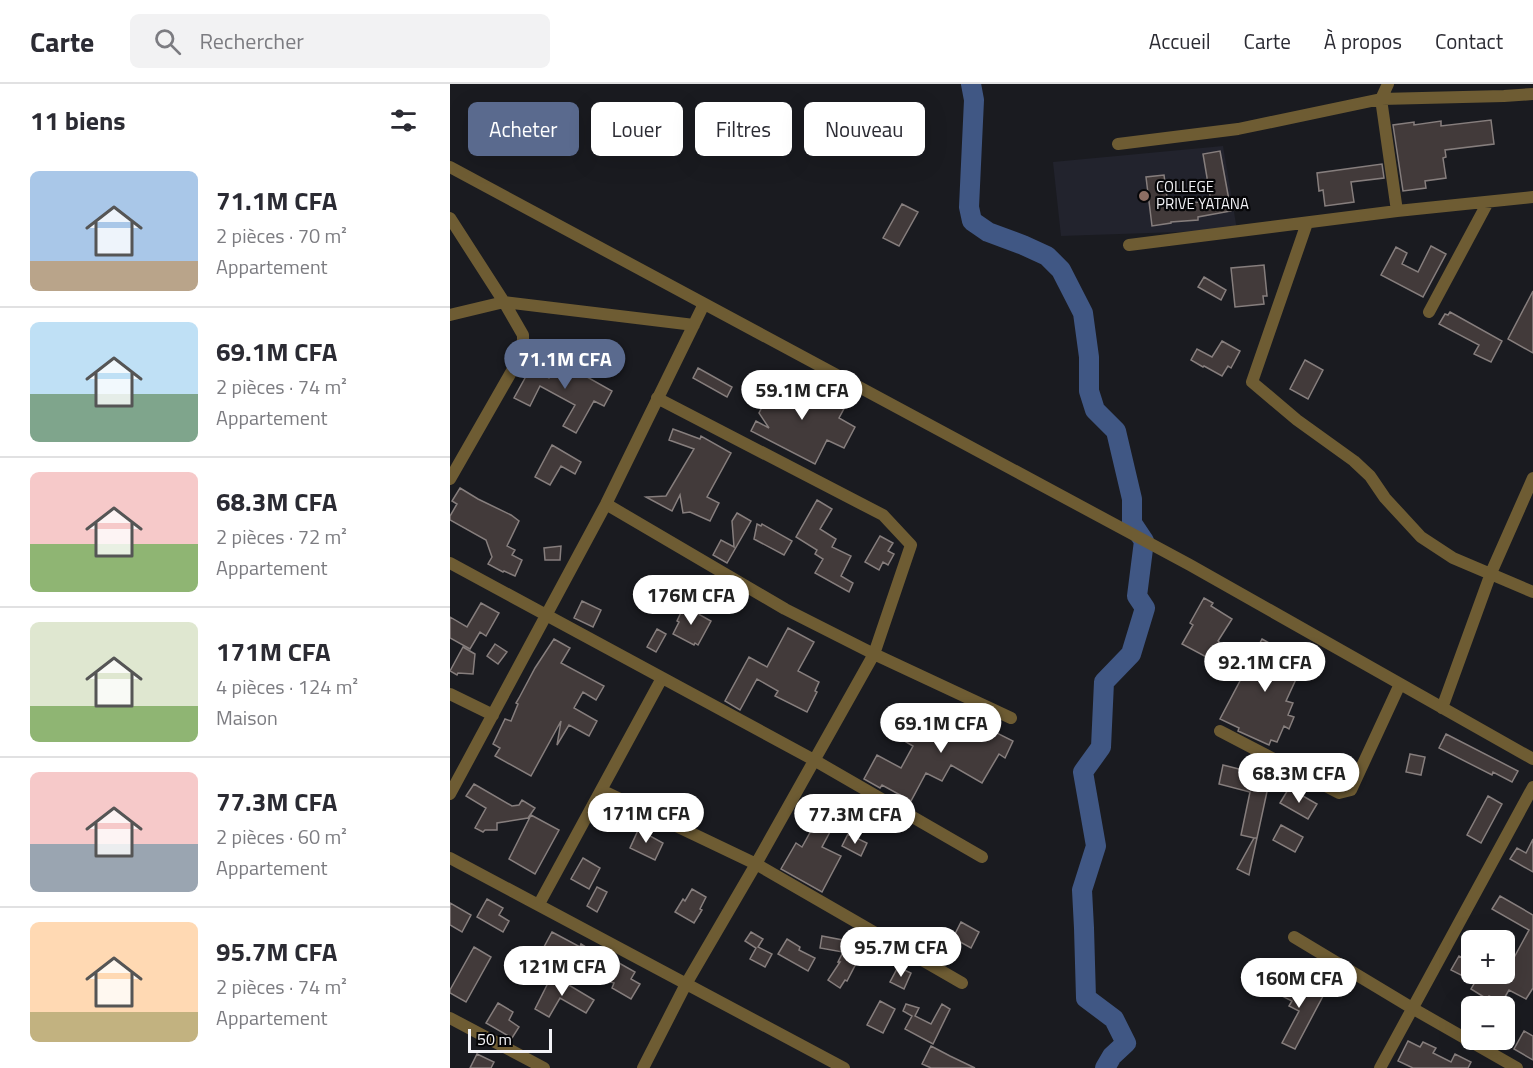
<!DOCTYPE html>
<html lang="fr">
<head>
<meta charset="utf-8">
<style>
	body { margin:0; font-family:"Titillium Web",sans-serif; background:#f2f2f3; color:#2b2b33; height:100vh; display:flex; flex-direction:column; font-size:22px; white-space:nowrap }
	* { box-sizing:border-box; margin:0 }
	p { font-size:20px; color:#7c7c81 }
	.icon { flex:none; width:33px; height:33px; fill:none; stroke:currentColor; stroke-width:2; stroke-linecap:round; stroke-linejoin:round }
	.map { position:relative; flex:1; overflow:hidden }
	.panel { display:flex; flex-direction:column; background:#fff; width:450px }
	.panel>* { flex:none }
	.top-card { position:absolute; left:18px; top:18px; width:570px; height:54px; display:flex; gap:12px }
	.controls { position:absolute; left:1011px; top:846px; display:grid; gap:12px }
	.controls a { display:grid; place-items:center; width:54px; height:54px; border-radius:9px; background:#fff; box-shadow:0 6px 24px #0002; font-size:30px }
	.scale { position:absolute; left:18px; bottom:15px; width:84px; box-sizing:border-box; padding-left:6px; border:3px solid #f3f3f7; border-top:0; font-size:16px; line-height:21px; white-space:nowrap; color:#f3f3f7; -webkit-text-stroke:4px #060608; paint-order:stroke }
	.price { position:absolute; translate:-50% -51px; padding:0 14px; border-radius:21px; background:#fff; color:#222; font-size:20px; line-height:39px; filter:drop-shadow(0 2px 3px #0008) }
	.price::after { content:''; position:absolute; left:50%; top:36px; width:18px; height:14px; margin-left:-9px; background:inherit; clip-path:polygon(0 0,100% 0,50% 100%) }
	.price.selected { background:#5a6a8e; color:#fff }
	ul { padding:0; list-style:none }
	li { display:flex; align-items:center; gap:18px; height:150px; padding:0 30px }
	li+li { border-top:2px solid #e1e1e2 }
	li span { display:grid; place-items:center; flex:none; width:168px; height:120px; border-radius:9px; color:#555 }
	li>.icon { margin-inline-start:auto }
	span .icon { width:72px; height:72px; fill:#fffc; stroke-width:1 }
	li b { font-size:26px }
	h2 { display:flex; justify-content:space-between; align-items:center; height:72px; padding:0 30px; font-size:26px }
	.pill { padding:0 21px; border-radius:9px; background:#fff; box-shadow:0 6px 24px #0002; font-size:21px; line-height:54px }
	.pill.selected { background:#5a6a8e; color:#fff }
	header { display:flex; align-items:center; gap:36px; box-sizing:border-box; height:84px; padding:0 30px; background:#fff; border-bottom:2px solid #e1e1e2 }
	header strong { font-size:28px }
	nav { display:flex; gap:33px; margin-inline-start:auto; font-size:21px }
	.search { width:420px; height:54px; background:#f2f2f3; display:flex; align-items:center; gap:15px; box-sizing:border-box; padding:0 21px; border-radius:9px; color:#7c7c81; font-size:22px }
	main { display:flex; flex:1; min-height:0 }
	.map>svg:first-child { display:block }
	.built { fill:#22232d }
	.lines { fill:none; stroke-linecap:round; stroke-linejoin:round }
	.river { stroke:#405784; stroke-width:20 }
	.building { fill:#423a3a; stroke:#867e7d; stroke-width:1.5 }
	.street { stroke:#6e5c33; stroke-width:12 }
	.education-dot { fill:#8d6e63; stroke:#060608; stroke-width:2 }
	.labels { text-anchor:middle; stroke-width:4.5; stroke-linejoin:round; paint-order:stroke }
	.poi-label { font-size:15px; fill:#f3f3f7; stroke:#060608; text-anchor:start }
</style>
</head>
<body>
<header>
<strong>Carte</strong>
<div class="search"><svg class="icon" aria-label="search" viewBox="0 0 24 24"><circle cx="10" cy="10" r="6"/><path d="M15 15l6 6"/></svg>Rechercher</div>
<nav><a>Accueil</a><a>Carte</a><a>À propos</a><a>Contact</a></nav>
</header>
<main>
<section class="panel">
<h2>11 biens<svg class="icon" aria-label="filters" viewBox="0 0 24 24"><path d="M4 7h16M4 17h16"/><circle cx="9" cy="7" r="2"/><circle cx="15" cy="17" r="2"/></svg></h2>
<ul>
<li><span style="background:linear-gradient(#a9c7e8 75%,#b9a48a 0)"><svg class="icon" aria-label="home" viewBox="0 0 24 24"><path d="M3 11l9-7 9 7M6 9v11h12V9"/></svg></span><div><b>71.1M CFA</b><p>2 pièces · 70 m²</p><p>Appartement</p></div></li>
<li><span style="background:linear-gradient(#bfe0f5 60%,#7fa58c 0)"><svg class="icon" aria-label="home" viewBox="0 0 24 24"><path d="M3 11l9-7 9 7M6 9v11h12V9"/></svg></span><div><b>69.1M CFA</b><p>2 pièces · 74 m²</p><p>Appartement</p></div></li>
<li><span style="background:linear-gradient(#f6c9c9 60%,#8fb573 0)"><svg class="icon" aria-label="home" viewBox="0 0 24 24"><path d="M3 11l9-7 9 7M6 9v11h12V9"/></svg></span><div><b>68.3M CFA</b><p>2 pièces · 72 m²</p><p>Appartement</p></div></li>
<li><span style="background:linear-gradient(#dfe7d0 70%,#8fb573 0)"><svg class="icon" aria-label="home" viewBox="0 0 24 24"><path d="M3 11l9-7 9 7M6 9v11h12V9"/></svg></span><div><b>171M CFA</b><p>4 pièces · 124 m²</p><p>Maison</p></div></li>
<li><span style="background:linear-gradient(#f6c9c9 60%,#9aa5b1 0)"><svg class="icon" aria-label="home" viewBox="0 0 24 24"><path d="M3 11l9-7 9 7M6 9v11h12V9"/></svg></span><div><b>77.3M CFA</b><p>2 pièces · 60 m²</p><p>Appartement</p></div></li>
<li><span style="background:linear-gradient(#ffd9b3 75%,#c2b280 0)"><svg class="icon" aria-label="home" viewBox="0 0 24 24"><path d="M3 11l9-7 9 7M6 9v11h12V9"/></svg></span><div><b>95.7M CFA</b><p>2 pièces · 74 m²</p><p>Appartement</p></div></li>
</ul>
</section>
<div class="map">
<svg width="1083" height="984" viewBox="0 0 1083 984">
	<rect width="100%" height="100%" fill="#1a1b20"/>
	<path class="built" d="M 773,62 L 787,146 L 611,152 L 603,78 Z"/>
	<g class="lines">
		<path class="river" d="M 521,0 L 524,16 L 519,123 L 522,137 L 538,148 L 573,161 L 597,172 L 611,186 L 633,229 L 639,273 L 639,307 L 645,326 L 666,347 L 682,415 L 682,439 L 694,457 L 687,512 L 695,524 L 681,570 L 654,598 L 651,663 L 633,688 L 646,762 L 632,806 L 634,844 L 636,914 L 664,935 L 676,959 L 662,972 L 655,984"/>
	</g>
	<path class="building" d="M 1041,36 L 1044,60 L 995,66 L 996,73 L 993,74 L 996,94 L 975,97 L 976,104 L 953,107 L 943,41 L 964,38 L 964,41 L 991,37 L 991,42 Z
		M 770,67 L 781,127 L 748,133 L 748,136 L 721,138 L 721,139 L 702,142 L 696,93 L 714,91 L 718,121 L 761,117 L 753,70 Z
		M 932,80 L 934,94 L 901,98 L 904,118 L 875,122 L 873,106 L 869,107 L 867,89 Z
		M 452,120 L 468,128 L 449,162 L 433,154 Z
		M 981,162 L 996,170 L 973,213 L 931,191 L 946,163 L 957,169 L 952,180 L 968,188 Z
		M 814,181 L 817,212 L 813,212 L 814,220 L 785,223 L 781,184 Z
		M 754,193 L 776,206 L 771,216 L 748,203 Z
		M 1083,207 L 1083,269 L 1058,255 Z
		M 1000,228 L 1052,257 L 1041,278 L 1024,270 L 1029,261 L 989,240 L 995,230 L 998,231 Z
		M 772,257 L 790,267 L 781,284 L 778,282 L 772,292 L 754,282 L 753,283 L 741,276 L 747,265 L 762,273 Z
		M 110,274 L 139,290 L 137,293 L 162,307 L 154,322 L 144,317 L 126,349 L 113,342 L 125,321 L 90,302 L 80,322 L 64,314 L 75,294 L 72,292 L 77,282 L 99,294 Z
		M 855,276 L 873,286 L 858,315 L 840,305 Z
		M 248,284 L 282,303 L 277,313 L 243,294 Z
		M 337,294 L 344,299 L 346,295 L 362,307 L 361,309 L 385,321 L 388,314 L 397,319 L 389,334 L 405,343 L 394,364 L 377,356 L 365,380 L 301,347 L 306,337 L 319,344 L 309,329 L 317,313 L 329,296 L 334,299 Z
		M 223,345 L 250,355 L 251,352 L 281,369 L 257,413 L 269,419 L 260,437 L 240,428 L 233,429 L 230,411 L 222,427 L 196,413 L 216,412 L 244,365 L 219,356 Z
		M 102,361 L 131,378 L 125,390 L 111,382 L 100,401 L 85,393 Z
		M 10,404 L 28,415 L 61,431 L 69,437 L 57,462 L 65,466 L 62,471 L 72,476 L 65,492 L 54,487 L 53,488 L 38,480 L 42,473 L 36,456 L 0,436 L 0,432 L 7,420 L 2,417 Z
		M 367,416 L 382,425 L 370,445 L 386,455 L 382,463 L 401,472 L 391,492 L 403,499 L 399,508 L 365,489 L 373,475 L 365,470 L 367,466 L 346,453 Z
		M 287,429 L 301,437 L 277,479 L 263,471 L 271,456 L 284,463 L 282,437 Z
		M 307,440 L 311,442 L 312,440 L 342,457 L 334,471 L 304,455 Z
		M 430,452 L 443,459 L 438,467 L 444,470 L 438,481 L 433,478 L 429,486 L 415,478 Z
		M 111,462 L 110,476 L 95,476 L 94,464 Z
		M 754,514 L 763,519 L 761,522 L 782,535 L 768,557 L 769,558 L 760,575 L 732,560 L 743,541 L 740,539 Z
		M 132,517 L 151,526 L 143,543 L 124,534 Z
		M 31,519 L 49,529 L 36,552 L 30,548 L 20,565 L 0,554 L 0,533 L 17,543 Z
		M 234,522 L 261,537 L 248,561 L 245,559 L 244,561 L 223,550 L 229,538 L 227,537 Z
		M 338,544 L 364,558 L 348,587 L 369,598 L 365,607 L 367,608 L 357,628 L 325,612 L 328,607 L 307,595 L 290,626 L 275,617 L 299,573 L 317,583 Z
		M 207,545 L 216,550 L 206,568 L 197,563 Z
		M 104,555 L 120,564 L 111,579 L 154,602 L 146,616 L 133,608 L 124,624 L 147,637 L 139,652 L 119,641 L 107,661 L 111,637 L 81,692 L 45,672 L 50,664 L 43,660 L 55,635 L 61,637 L 68,620 L 66,619 L 69,614 L 85,584 Z
		M 812,555 L 837,569 L 841,561 L 858,569 L 836,617 L 843,619 L 838,631 L 844,633 L 839,645 L 834,642 L 827,658 L 821,656 L 819,661 L 788,647 L 789,644 L 770,635 Z
		M 45,560 L 57,568 L 48,580 L 37,572 Z
		M 13,563 L 25,570 L 23,590 L 8,589 L 7,591 L 0,587 Z
		M 485,624 L 506,635 L 509,630 L 563,657 L 555,674 L 549,670 L 532,699 L 501,681 L 492,697 L 476,689 L 461,717 L 432,701 L 430,704 L 414,695 L 427,671 L 451,684 L 463,662 L 456,658 L 462,647 L 470,651 Z
		M 996,650 L 1068,687 L 1062,698 L 1043,688 L 1042,691 L 989,664 Z
		M 960,670 L 975,673 L 971,691 L 956,688 Z
		M 773,681 L 801,688 L 798,699 L 818,703 L 807,754 L 804,754 L 807,754 L 799,791 L 787,785 L 804,754 L 791,751 L 800,708 L 769,700 Z
		M 24,700 L 62,722 L 69,721 L 72,716 L 85,724 L 78,734 L 47,739 L 47,746 L 35,746 L 33,748 L 25,744 L 36,724 L 16,712 Z
		M 839,704 L 867,720 L 858,735 L 830,719 Z
		M 1038,712 L 1052,720 L 1031,759 L 1017,751 Z
		M 81,731 L 109,746 L 85,790 L 59,775 Z
		M 367,736 L 382,744 L 372,763 L 391,772 L 372,808 L 331,785 L 346,759 L 352,763 Z
		M 831,741 L 853,753 L 845,768 L 823,756 Z
		M 189,744 L 201,750 L 200,752 L 213,759 L 205,776 L 180,764 Z
		M 398,750 L 417,759 L 411,772 L 392,762 Z
		M 1083,755 L 1083,788 L 1060,775 L 1067,764 L 1076,769 Z
		M 133,774 L 150,784 L 139,805 L 121,795 Z
		M 147,803 L 157,808 L 147,828 L 137,822 Z
		M 242,805 L 256,813 L 250,825 L 252,826 L 244,839 L 225,828 L 233,815 L 235,817 Z
		M 1050,812 L 1083,831 L 1083,904 L 1076,915 L 1059,906 L 1052,918 L 1039,912 L 1037,915 L 1021,905 L 1025,898 L 1001,886 L 1009,872 L 1022,879 L 1022,890 L 1033,890 L 1045,897 L 1050,890 L 1055,890 L 1079,846 L 1042,825 Z
		M 37,815 L 53,824 L 49,831 L 59,837 L 53,848 L 27,833 Z
		M 0,819 L 21,831 L 12,848 L 0,841 Z
		M 511,838 L 529,848 L 521,864 L 503,854 Z
		M 102,848 L 130,863 L 131,860 L 145,869 L 169,879 L 185,888 L 181,895 L 190,900 L 181,915 L 162,904 L 164,899 L 161,898 L 164,893 L 162,891 L 162,890 L 120,868 L 108,888 L 87,876 Z
		M 301,848 L 313,855 L 308,863 L 322,870 L 315,883 L 300,875 L 306,864 L 295,857 Z
		M 372,852 L 398,857 L 393,861 L 411,870 L 397,897 L 395,896 L 390,904 L 378,896 L 390,878 L 388,878 L 393,868 L 370,864 Z
		M 337,855 L 350,863 L 349,866 L 365,874 L 358,887 L 328,870 Z
		M 24,863 L 41,873 L 16,918 L 0,909 L 0,906 Z
		M 448,883 L 461,889 L 454,905 L 440,898 Z
		M 102,891 L 144,916 L 136,929 L 110,914 L 99,933 L 85,925 Z
		M 837,893 L 873,912 L 845,965 L 832,959 L 849,927 L 839,922 L 842,917 L 828,910 Z
		M 430,917 L 445,925 L 433,949 L 417,941 Z
		M 48,919 L 63,928 L 59,936 L 69,943 L 62,954 L 36,939 Z
		M 456,920 L 469,924 L 465,932 L 481,940 L 492,920 L 500,925 L 483,960 L 455,945 L 462,932 L 453,927 Z
		M 1074,947 L 1083,952 L 1083,976 L 1064,965 Z
		M 958,957 L 970,963 L 973,958 L 986,964 L 983,969 L 1001,978 L 1005,970 L 1021,978 L 1018,984 L 963,984 L 948,977 Z
		M 481,962 L 500,972 L 525,984 L 481,984 L 472,980 Z
		M 27,970 L 44,978 L 41,984 L 20,984 Z"/>
	<g class="lines">
		<path class="street" d="M 938,0 L 931,15 L 947,127
			M 668,60 L 788,45 L 931,15 L 1054,12 L 1083,10
			M 0,83 L 740,481 L 1083,675
			M 0,134 L 54,218 L 244,241
			M 857,139 L 802,298 L 847,336 L 904,377 L 920,392 L 935,414 L 971,453 L 1003,474 L 1083,508
			M 679,161 L 947,127 L 1083,113
			M 979,228 L 1038,118
			M 0,231 L 54,218 L 73,251 L 73,263 L 63,285 L 0,395
			M 156,420 L 335,525 L 424,570 L 561,634
			M 0,479 L 364,676 L 532,773
			M 0,610 L 43,631
			M 992,624 L 1041,489 L 1083,394
			M 770,647 L 889,709 L 901,706 L 950,600
			M 151,706 L 306,780 L 512,899
			M 0,710 L 156,420 L 254,220
			M 0,774 L 394,984
			M 89,820 L 212,594
			M 844,853 L 962,924 L 1067,984
			M 0,934 L 94,984
			M 193,984 L 236,900 L 306,780 L 424,570 L 461,461 L 433,431 L 207,314
			M 930,984 L 1083,703"/>
	</g>
	<circle class="education-dot" cx="694" cy="112" r="6"/>
	<g class="labels">
		<g class="poi-label">
			<text x="706" y="108">COLLEGE<tspan x="706" dy="17">PRIVE YATANA</tspan></text>
		</g>
	</g>
</svg>
<div class="controls">
<a>+</a>
<a>−</a>
</div>
<div class="scale">50 m</div>
<b class="price selected" style="left:115px;top:306px">71.1M CFA</b>
<b class="price" style="left:352px;top:337px">59.1M CFA</b>
<b class="price" style="left:241px;top:542px">176M CFA</b>
<b class="price" style="left:815px;top:609px">92.1M CFA</b>
<b class="price" style="left:491px;top:670px">69.1M CFA</b>
<b class="price" style="left:849px;top:720px">68.3M CFA</b>
<b class="price" style="left:196px;top:760px">171M CFA</b>
<b class="price" style="left:405px;top:761px">77.3M CFA</b>
<b class="price" style="left:451px;top:894px">95.7M CFA</b>
<b class="price" style="left:112px;top:913px">121M CFA</b>
<b class="price" style="left:849px;top:925px">160M CFA</b>
<div class="top-card">
<a class="pill selected">Acheter</a>
<a class="pill">Louer</a>
<a class="pill">Filtres</a>
<a class="pill">Nouveau</a>
</div>
</div>
</main>
</body>
</html>
